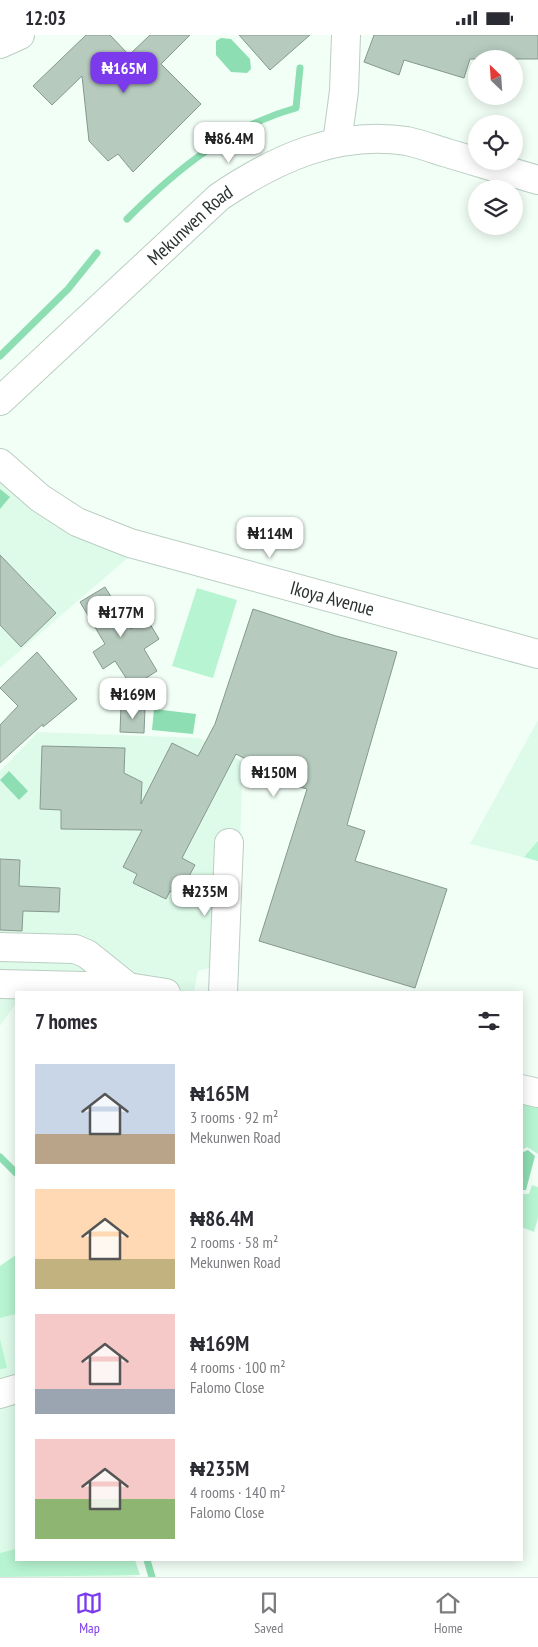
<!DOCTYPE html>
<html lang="en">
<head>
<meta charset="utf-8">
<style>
	body { margin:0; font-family:"PT Sans Narrow",sans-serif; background:#f2f2f3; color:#2b2b33; height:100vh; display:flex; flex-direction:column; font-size:19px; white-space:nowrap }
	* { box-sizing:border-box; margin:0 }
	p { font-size:16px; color:#7c7c81 }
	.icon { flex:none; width:28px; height:28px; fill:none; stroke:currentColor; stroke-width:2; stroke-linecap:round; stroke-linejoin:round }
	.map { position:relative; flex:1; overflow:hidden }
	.details { position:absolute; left:15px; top:956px; width:508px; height:570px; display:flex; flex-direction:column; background:#fff; border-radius:0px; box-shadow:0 2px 12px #0003 }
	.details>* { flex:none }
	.needle { width:32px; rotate:335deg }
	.buttons { position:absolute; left:468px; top:15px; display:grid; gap:10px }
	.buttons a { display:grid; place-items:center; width:55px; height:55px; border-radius:50%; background:#fff; box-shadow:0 2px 12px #0003; font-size:25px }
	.price { position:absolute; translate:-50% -42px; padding:0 11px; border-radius:10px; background:#fff; color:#222; font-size:16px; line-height:32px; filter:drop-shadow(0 1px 2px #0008) }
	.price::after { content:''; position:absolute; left:50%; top:30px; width:15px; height:11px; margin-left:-8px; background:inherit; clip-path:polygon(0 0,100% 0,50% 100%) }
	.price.active { background:#7c3aed; color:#fff }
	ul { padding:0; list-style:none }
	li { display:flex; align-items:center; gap:15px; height:125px; padding:0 20px }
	li span { display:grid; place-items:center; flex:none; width:140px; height:100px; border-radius:0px; color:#555 }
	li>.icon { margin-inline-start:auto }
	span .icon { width:60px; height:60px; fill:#fffc; stroke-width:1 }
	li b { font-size:21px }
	h2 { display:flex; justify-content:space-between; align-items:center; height:60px; padding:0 20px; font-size:21px }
	.status { display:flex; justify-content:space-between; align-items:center; height:35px; padding:0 25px; background:#fff; direction:ltr }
	.status svg { height:14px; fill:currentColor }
	.tab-bar { display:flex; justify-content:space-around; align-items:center; height:70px; border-top:1px solid #e1e1e2; background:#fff; font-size:14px; color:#7c7c81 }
	.tab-bar a { display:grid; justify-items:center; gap:2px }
	.tab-bar .active { color:#7c3aed }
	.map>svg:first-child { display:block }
	.built { fill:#defbea }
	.green { fill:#b7f4d1 }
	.water { fill:#8ddeb2 }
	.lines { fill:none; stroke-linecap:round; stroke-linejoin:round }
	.stream { stroke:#8ddeb2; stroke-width:7 }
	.building { fill:#b6cabe; stroke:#86998e }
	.minor-casing { stroke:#bacec2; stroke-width:30 }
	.minor { stroke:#fff; stroke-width:28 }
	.labels { text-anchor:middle; stroke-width:5; stroke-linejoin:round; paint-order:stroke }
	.street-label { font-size:19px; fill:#2b332f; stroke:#f2fff7 }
</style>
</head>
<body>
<div class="status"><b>12:03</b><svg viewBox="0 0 49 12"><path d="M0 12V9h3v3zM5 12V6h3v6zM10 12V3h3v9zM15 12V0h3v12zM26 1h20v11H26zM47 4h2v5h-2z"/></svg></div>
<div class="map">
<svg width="538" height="1542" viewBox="0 0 538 1542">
	<rect width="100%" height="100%" fill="#f2fff7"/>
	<path class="built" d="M 0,440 L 137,515 L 0,633 Z
		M 538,685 L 538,826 L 470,809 Z
		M 38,697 L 199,703 L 243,727 L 236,926 L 198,936 L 194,957 L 16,958 L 16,968 L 0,991 L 0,736 Z
		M 16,1220 L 16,1525 L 139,1542 L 0,1542 L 0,1231 Z"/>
	<path class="green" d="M 197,553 L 237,565 L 213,643 L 172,631 Z
		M 538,806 L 538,826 L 524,822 Z
		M 521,1060 L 538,1064 L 538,1119 L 527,1112 L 521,1115 Z
		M 532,1150 L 538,1152 L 538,1183 L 534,1197 L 521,1192 L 521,1159 L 529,1159 Z
		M 16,1220 L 16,1279 L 0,1283 L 0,1231 Z
		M 0,1304 L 7,1333 L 0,1334 Z
		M 16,1514 L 16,1525 L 135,1525 L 140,1540 L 0,1542 L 0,1518 Z"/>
	<path class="water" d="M 221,3 L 231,4 L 250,24 L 251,34 L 247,38 L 231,37 L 216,20 L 216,6 Z
		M 0,454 L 10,462 L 0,474 Z
		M 154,674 L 196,679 L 193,699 L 152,695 Z
		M 9,736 L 28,756 L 19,765 L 0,745 Z
		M 528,1115 L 535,1121 L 526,1155 L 521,1155 L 521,1118 Z"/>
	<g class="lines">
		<path class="stream" d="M 127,184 C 176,135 228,92 296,73 L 300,33
			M 0,321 L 68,254 L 97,218
			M 0,1122 L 16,1138
			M 147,1525 L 152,1542"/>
	</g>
	<path class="building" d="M 86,0 L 110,0 L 129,20 L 150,0 L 190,0 L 161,29 L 201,69 L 133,137 L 118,119 L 108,126 L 89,106 L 82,41 L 52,70 L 33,51 Z
		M 239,0 L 310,0 L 270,35 Z
		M 374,0 L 538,0 L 538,24 L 470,24 L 464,43 L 404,25 L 399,40 L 364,27 Z
		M 0,520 L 56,578 L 21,612 L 0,590 Z
		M 105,552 L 131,594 L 147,584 L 159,604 L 144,614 L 157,636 L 132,652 L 115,626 L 103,634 L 93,617 L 105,609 L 80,567 Z
		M 253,574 L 336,601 L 397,617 L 347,790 L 365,796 L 355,826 L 447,854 L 415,953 L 259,906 L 307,754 L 289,749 L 290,747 L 236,719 L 182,823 L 195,830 L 179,860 L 170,856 L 166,864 L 133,848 L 137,839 L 123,832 L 142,795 L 61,794 L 61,775 L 40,774 L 42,711 L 125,713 L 124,738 L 142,747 L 141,769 L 172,708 L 198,721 L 215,689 Z
		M 37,617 L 77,664 L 43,692 L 43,689 L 0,728 L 0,690 L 18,671 L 0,653 Z
		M 121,672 L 145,673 L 144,698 L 120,697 Z
		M 0,824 L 20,825 L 19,851 L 60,853 L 59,877 L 23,876 L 22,896 L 0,895 Z"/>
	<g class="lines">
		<g class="minor-casing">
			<g id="minor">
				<path d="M 0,9 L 20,0"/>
				<path d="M 337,108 L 344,56 L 346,0"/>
				<path id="s1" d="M 0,366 L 219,162 C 275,124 338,95 407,106 C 420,109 434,114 447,118 C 477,127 508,136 538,145"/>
				<path id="s2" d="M 0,428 L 40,463 L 77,487 L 130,508 L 538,619"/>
				<path d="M 0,912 L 75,914 L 87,919 L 128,952"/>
				<path d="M 0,949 L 128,952 L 166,958"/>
				<path d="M 223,958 L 229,808"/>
				<path d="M 521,1054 L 538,1058"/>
				<path d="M 0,1359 L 16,1354"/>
			</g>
		</g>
		<use href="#minor" class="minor"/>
	</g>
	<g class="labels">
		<g class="street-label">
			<text dy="7" stroke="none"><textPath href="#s1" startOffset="259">Mekunwen Road</textPath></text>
			<text dy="7" stroke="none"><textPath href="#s2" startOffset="364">Ikoya Avenue</textPath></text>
		</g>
	</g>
</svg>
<div class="buttons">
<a><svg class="needle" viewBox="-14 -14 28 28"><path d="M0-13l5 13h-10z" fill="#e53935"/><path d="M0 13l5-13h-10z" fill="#7c7c81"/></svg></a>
<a><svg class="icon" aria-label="locate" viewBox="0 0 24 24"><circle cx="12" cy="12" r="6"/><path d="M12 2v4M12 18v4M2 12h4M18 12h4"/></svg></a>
<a><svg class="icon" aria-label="layers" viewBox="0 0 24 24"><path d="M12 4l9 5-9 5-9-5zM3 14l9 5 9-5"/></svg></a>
</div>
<b class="price active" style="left:124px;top:59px">₦165M</b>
<b class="price" style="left:229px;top:129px">₦86.4M</b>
<b class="price" style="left:270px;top:524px">₦114M</b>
<b class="price" style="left:121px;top:603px">₦177M</b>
<b class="price" style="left:133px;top:685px">₦169M</b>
<b class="price" style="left:274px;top:763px">₦150M</b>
<b class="price" style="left:205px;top:882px">₦235M</b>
<section class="details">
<h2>7 homes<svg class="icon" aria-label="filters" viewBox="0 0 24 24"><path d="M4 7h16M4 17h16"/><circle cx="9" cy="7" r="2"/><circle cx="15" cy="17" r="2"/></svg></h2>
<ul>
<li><span style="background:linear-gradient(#c9d6e8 70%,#b9a48a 0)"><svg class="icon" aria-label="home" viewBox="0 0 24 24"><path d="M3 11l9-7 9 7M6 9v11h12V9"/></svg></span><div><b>₦165M</b><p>3 rooms · 92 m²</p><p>Mekunwen Road</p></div></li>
<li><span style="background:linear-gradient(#ffd9b3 70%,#c2b280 0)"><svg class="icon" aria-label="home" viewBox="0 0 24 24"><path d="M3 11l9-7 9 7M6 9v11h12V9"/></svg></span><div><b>₦86.4M</b><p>2 rooms · 58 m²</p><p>Mekunwen Road</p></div></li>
<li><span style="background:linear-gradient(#f6c9c9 75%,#9aa5b1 0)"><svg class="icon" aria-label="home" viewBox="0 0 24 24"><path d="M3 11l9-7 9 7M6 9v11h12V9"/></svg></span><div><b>₦169M</b><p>4 rooms · 100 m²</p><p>Falomo Close</p></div></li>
<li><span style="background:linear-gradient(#f6c9c9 60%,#8fb573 0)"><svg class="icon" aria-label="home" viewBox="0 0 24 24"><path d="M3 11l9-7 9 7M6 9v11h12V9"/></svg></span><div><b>₦235M</b><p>4 rooms · 140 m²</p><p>Falomo Close</p></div></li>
</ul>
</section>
</div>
<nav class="tab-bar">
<a class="active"><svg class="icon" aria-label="map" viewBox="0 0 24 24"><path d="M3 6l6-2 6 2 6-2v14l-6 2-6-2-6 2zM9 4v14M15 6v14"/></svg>Map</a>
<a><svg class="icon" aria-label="saved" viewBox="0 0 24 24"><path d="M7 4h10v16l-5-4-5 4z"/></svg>Saved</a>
<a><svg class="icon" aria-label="home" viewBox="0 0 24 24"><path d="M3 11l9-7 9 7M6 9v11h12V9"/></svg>Home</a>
</nav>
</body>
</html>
